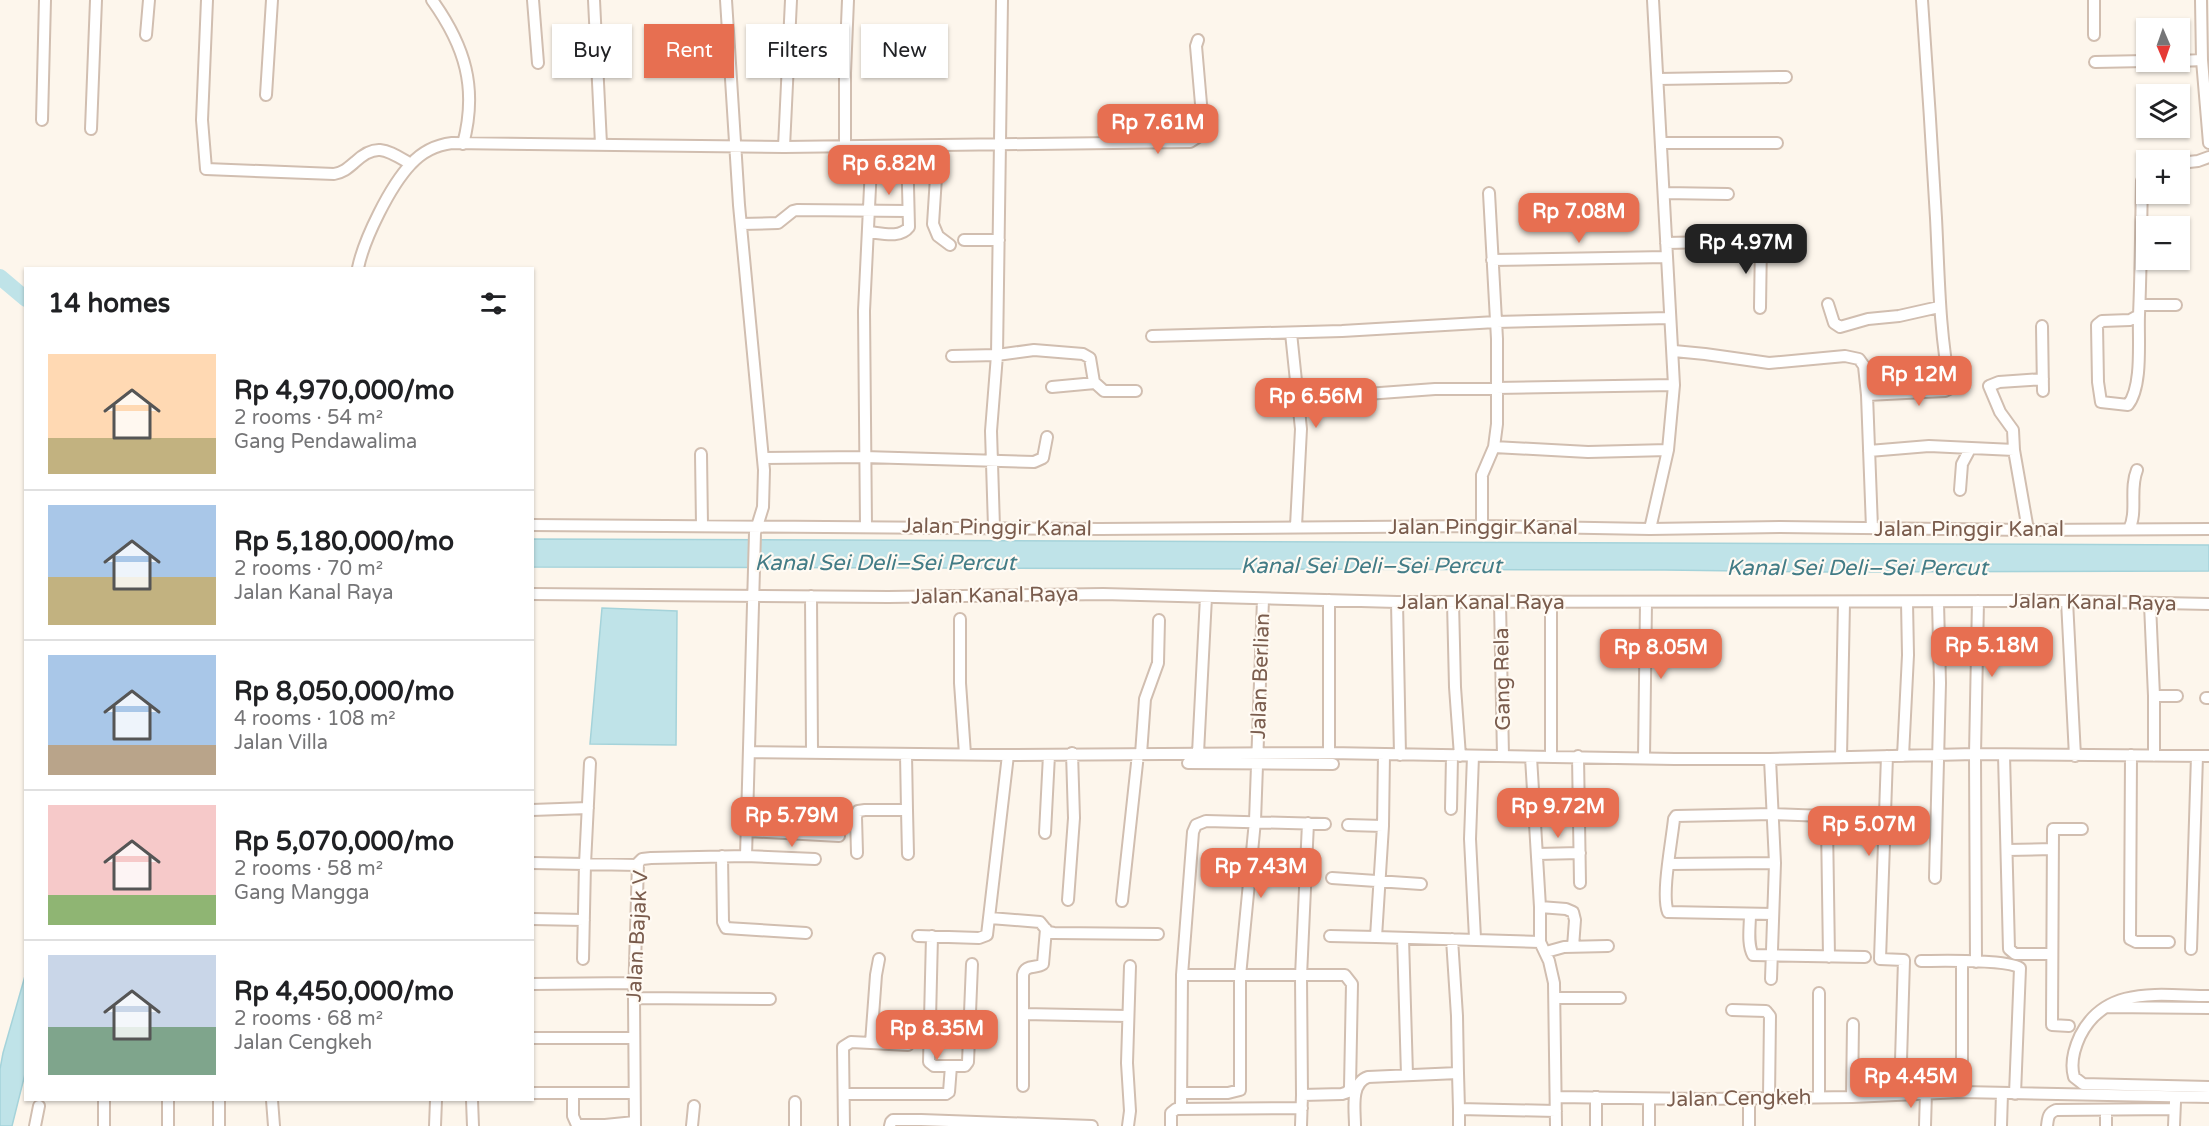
<!DOCTYPE html>
<html lang="en">
<head>
<meta charset="utf-8">
<style>
	body { margin:0; font-family:"Varela Round",sans-serif; background:#f2f2f2; color:#202124; height:100vh; display:flex; flex-direction:column; font-size:22px; white-space:nowrap }
	* { box-sizing:border-box; margin:0 }
	p { font-size:20px; color:#757577 }
	.icon { flex:none; width:33px; height:33px; fill:none; stroke:currentColor; stroke-width:2; stroke-linecap:round; stroke-linejoin:round }
	.map { position:relative; flex:1; overflow:hidden }
	.details { position:absolute; left:24px; top:267px; width:510px; height:834px; display:flex; flex-direction:column; background:#fff; border-radius:0px; box-shadow:0 2px 4px #0004 }
	.details>* { flex:none }
	.top-card { position:absolute; left:552px; top:24px; width:570px; height:54px; display:flex; gap:12px }
	.needle { width:39px; rotate:178deg }
	.buttons { position:absolute; left:2136px; top:18px; display:grid; gap:12px }
	.buttons a { display:grid; place-items:center; width:54px; height:54px; border-radius:0px; background:#fff; box-shadow:0 2px 4px #0004; font-size:30px }
	.price { position:absolute; translate:-50% -51px; padding:0 14px; border-radius:12px; background:#e76f51; color:#fff; font-size:20px; line-height:39px; filter:drop-shadow(0 2px 3px #0008) }
	.price::after { content:''; position:absolute; left:50%; top:36px; width:18px; height:14px; margin-left:-9px; background:inherit; clip-path:polygon(0 0,100% 0,50% 100%) }
	.price.current { background:#222; color:#fff }
	ul { padding:0; list-style:none }
	li { display:flex; align-items:center; gap:18px; height:150px; padding:0 24px }
	li+li { border-top:2px solid #e0e0e0 }
	li span { display:grid; place-items:center; flex:none; width:168px; height:120px; border-radius:0px; color:#555 }
	li>.icon { margin-inline-start:auto }
	span .icon { width:72px; height:72px; fill:#fffc; stroke-width:1 }
	li b { font-size:26px }
	h2 { display:flex; justify-content:space-between; align-items:center; height:72px; padding:0 24px; font-size:26px }
	.tag { padding:0 21px; border-radius:0px; background:#fff; box-shadow:0 2px 4px #0004; font-size:21px; line-height:54px }
	.tag.current { background:#e76f51; color:#fff }
	.map>svg:first-child { display:block }
	.water { fill:#bfe3e8; stroke:#a5d3da; stroke-width:1.5 }
	.lines { fill:none; stroke-linecap:round; stroke-linejoin:round }
	.river { stroke:#bfe3e8; stroke-width:16 }
	.minor-casing { stroke:#d1beb0; stroke-width:14 }
	.minor { stroke:#fff; stroke-width:10 }
	.labels { text-anchor:middle; stroke-width:4.5; stroke-linejoin:round; paint-order:stroke }
	.street-label { font-size:21px; fill:#7a5c4d; stroke:#fffaf3 }
	.water-label { font-size:22px; font-style:italic; fill:#437c86; stroke:#fffaf3 }
</style>
</head>
<body>
<div class="map">
<svg width="2209" height="1126" viewBox="0 0 2209 1126">
	<rect width="100%" height="100%" fill="#fdf6ec"/>
	<path class="water" d="M 532,539 L 2209,545 L 2209,571 L 1822,572 L 1665,570 L 533,567 Z
		M 602,608 L 677,611 L 676,745 L 590,744 Z
		M 25,976 L 25,1074 L 12,1126 L 0,1126 L 0,1069 L 3,1053 Z"/>
	<g class="lines">
		<path class="river" d="M 0,277 L 26,299"/>
		<g class="minor-casing">
			<path id="minor" d="M 207,0 L 202,120 L 206,169 L 334,174 C 344,172 348,168 355,162 C 377,141 388,151 411,164
				M 432,0 C 465,46 478,88 463,144
				M 533,0 L 538,63
				M 594,0 L 601,144
				M 2094,0 L 2094,35
				M 2201,0 L 2202,60 L 2209,143
				M 146,35 L 149,0
				M 2180,61 L 2202,60
				M 2095,62 L 2146,61
				M 1658,79 L 1786,77
				M 266,95 L 272,0
				M 42,120 L 45,0
				M 91,129 L 96,0
				M 1661,143 L 1777,143
				M 845,145 L 845,73 L 848,0
				M 938,146 L 933,224 L 938,236 L 950,245
				M 784,147 L 791,0
				M 2180,163 L 2198,161 L 2209,157
				M 1664,193 L 1728,194
				M 741,224 L 778,223 L 793,211 L 797,210 L 908,211
				M 868,232 C 881,233 900,239 909,227 L 907,146
				M 964,240 L 999,240
				M 1666,243 L 1761,241 L 1793,244
				M 1492,260 L 1667,257
				M 358,268 C 364,239 390,186 411,164 C 421,153 436,145 452,143 L 784,147 L 1190,142 L 1198,137 L 1203,127 L 1196,46 L 1198,40
				M 1828,304 L 1834,323 L 1840,327 L 1868,319 L 1899,316 L 1939,307
				M 2140,305 L 2176,305
				M 1760,308 L 1761,241
				M 2139,315 L 2130,320 L 2102,321 L 2097,325 L 2098,382 L 2101,402 L 2128,405 C 2143,386 2138,339 2139,315 C 2141,270 2141,225 2142,181 L 2146,171
				M 2042,326 L 2043,391
				M 1291,333 L 1301,429 L 1296,526
				M 1152,336 L 1342,331 L 1496,322 L 1670,318
				M 1674,351 L 1705,354 L 1769,363 L 1845,356 L 1859,359 L 1864,366 L 1867,395 L 1872,528
				M 952,356 L 997,355 L 1034,350 L 1083,354 L 1090,358 L 1094,382 L 1104,391 L 1136,391
				M 1052,387 L 1095,383
				M 1867,395 L 1945,391 L 1949,389 L 1950,386 C 1939,330 1939,275 1936,218 C 1932,145 1927,73 1922,0
				M 1298,399 L 1435,389 L 1674,385
				M 1494,447 L 1588,452 L 1668,450
				M 1869,451 L 1929,446 L 2014,450
				M 701,454 L 702,525
				M 764,458 L 864,457 L 1034,462 L 1043,458 L 1047,437
				M 1960,490 L 1962,464 L 1970,449
				M 532,525 L 1100,529 L 1482,526 L 1650,529 L 1780,527 L 2028,530 L 2209,529
				M 866,526 L 864,311 L 872,146
				M 1482,526 L 1482,475 L 1494,447 L 1497,424 L 1497,339 L 1489,193
				M 994,527 L 991,431 L 997,355 L 1002,0
				M 1650,529 L 1668,450 L 1674,385 L 1653,0
				M 2129,529 C 2138,512 2129,489 2137,470
				M 2028,530 L 2014,450 L 2013,430 L 2000,412 L 1989,386 L 1999,382 L 2043,379
				M 532,594 L 888,597 L 1103,594 L 1397,602 L 2067,601 L 2209,604
				M 811,596 L 812,752
				M 2067,601 L 2075,756
				M 1397,602 L 1400,755
				M 1453,602 L 1455,687 L 1460,756
				M 1500,602 L 1503,756
				M 1551,602 L 1551,756
				M 2150,604 L 2154,696 L 2154,756
				M 960,619 L 960,683 L 965,754
				M 2154,696 L 2177,696
				M 2206,698 L 2209,698
				M 749,752 L 1008,755 L 1329,753 L 1675,759 L 1770,759 L 1975,754 L 2209,756
				M 1198,753 L 1206,597
				M 1329,753 L 1329,600
				M 1141,754 L 1145,699 L 1158,663 L 1159,620
				M 2004,755 L 2009,949 L 2015,954 L 2052,954
				M 2131,755 L 2130,939 L 2136,942 L 2169,942
				M 1473,756 L 1470,839 L 1475,938
				M 1578,756 L 1580,883
				M 1887,756 L 1880,959 L 1904,960 L 1900,1094
				M 1903,756 L 1908,655 L 1907,602
				M 1531,757 L 1540,907 L 1540,942 L 1549,961 L 1554,983 L 1556,1126
				M 1841,757 L 1844,603
				M 1644,758 L 1646,602
				M 1770,759 L 1775,863 L 1771,979
				M 1188,763 L 1333,764
				M 1451,809 L 1452,756
				M 532,810 L 588,808
				M 907,810 L 908,854
				M 1348,825 L 1383,826 L 1376,937 L 1540,942
				M 1383,826 L 1384,754
				M 747,831 L 839,836
				M 1045,833 L 1049,755
				M 2007,850 L 2053,849
				M 857,853 L 856,817 L 858,811 L 865,810 L 907,810 L 906,754
				M 1537,854 L 1580,853
				M 722,856 L 723,922 L 726,928 L 806,933
				M 746,856 L 815,859
				M 532,863 L 638,865
				M 1669,864 L 1775,863
				M 1332,878 L 1421,884
				M 1935,878 L 1940,683 L 1938,602
				M 1068,900 L 1074,818 L 1072,753
				M 1122,901 L 1138,754
				M 1540,907 L 1566,909 L 1573,912 L 1575,920 L 1573,947
				M 1750,914 C 1750,927 1747,944 1753,955 L 1865,957
				M 1773,914 L 1668,912 C 1661,895 1672,840 1674,819 L 1676,816 L 1773,814 L 1825,816 L 1827,825 L 1829,957
				M 990,918 L 1040,922 L 1048,932 L 1054,933 L 1158,934
				M 532,919 L 584,920
				M 918,936 L 979,938 L 987,935 L 1008,755
				M 932,936 L 929,1062 L 934,1066 L 951,1066
				M 1330,936 L 1376,937
				M 1403,938 L 1407,1075
				M 1452,939 L 1457,1016 L 1458,1073
				M 2191,949 L 2197,756
				M 1546,952 L 1564,947 L 1608,946
				M 583,959 L 585,864 L 590,763
				M 1921,961 C 1940,961 2007,959 2020,968 L 2015,1094
				M 1962,961 L 1962,1092
				M 1976,962 L 1975,754 L 1978,601
				M 1182,975 L 1193,832 L 1196,825 L 1206,821 L 1325,824
				M 532,984 L 634,983
				M 2209,996 C 2161,996 2106,984 2080,1036 C 2074,1049 2070,1063 2074,1077 L 2083,1084 L 2209,1087
				M 634,998 L 770,999
				M 1555,998 L 1620,998
				M 2107,1007 L 2209,1008
				M 1732,1010 L 1766,1011 L 1770,1016 L 1769,1097
				M 1023,1014 L 1128,1016
				M 2069,1026 L 2052,1025 L 2053,829 L 2082,829
				M 532,1038 L 633,1038
				M 871,1043 L 908,1045
				M 1023,1086 L 1023,975 C 1025,964 1036,969 1043,964 L 1046,929
				M 532,1093 L 634,1093
				M 573,1093 L 573,1116 L 577,1125 L 605,1125 L 635,1122
				M 1181,1093 L 1228,1093 L 1240,1090 L 1240,976 L 1255,821 L 1263,599
				M 845,1094 L 946,1094 L 949,1092 L 951,1066 L 965,1066 L 968,1062 L 972,964
				M 1302,1095 L 1301,976 L 1308,823
				M 1556,1097 L 1703,1099 L 1852,1097 L 1962,1092 L 2209,1097
				M 1819,1097 L 1819,993
				M 1852,1097 L 1853,1024
				M 1749,1098 L 1749,1126
				M 104,1100 L 104,1126
				M 168,1100 L 168,1126
				M 272,1100 L 274,1126
				M 472,1100 L 473,1126
				M 1181,1109 L 1182,975 L 1345,975 L 1352,984 L 1350,1087 L 1348,1092 L 1342,1094 L 1302,1095 L 1301,1126
				M 35,1126 L 39,1106
				M 219,1126 L 219,1100
				M 435,1126 L 436,1100
				M 635,1126 L 634,998 L 638,863 L 642,859 L 651,858 L 746,856 L 755,533 L 763,507 L 764,470 L 739,205 L 726,0
				M 692,1126 L 694,1106
				M 795,1126 L 795,1102
				M 844,1126 L 843,1047 L 851,1042 L 871,1043 L 876,975 L 879,959
				M 890,1126 L 891,1122 L 893,1120 L 921,1120 L 1092,1126
				M 1128,1126 L 1130,1111 L 1127,1063 L 1130,966
				M 1171,1126 L 1171,1113 L 1176,1109 L 1302,1108
				M 1355,1126 C 1355,1110 1350,1083 1368,1077 L 1458,1073 L 1459,1109 L 1556,1111
				M 1459,1126 L 1459,1109
				M 1596,1126 L 1596,1097
				M 1649,1126 L 1649,1099
				M 1925,1126 L 1926,1092
				M 2001,1126 L 2002,1093
				M 2047,1126 C 2048,1118 2048,1113 2056,1110 L 2174,1109
				M 2106,1126 L 2106,1110
				M 2174,1126 L 2175,1102"/>
		</g>
		<use href="#minor" class="minor"/>
	</g>
	<g class="labels">
		<g class="street-label">
			<text transform="translate(997 527) rotate(1)" y="7">Jalan Pinggir Kanal</text>
			<text x="1483" y="534">Jalan Pinggir Kanal</text>
			<text x="1969" y="536">Jalan Pinggir Kanal</text>
			<text transform="translate(995 595) rotate(-1)" y="7">Jalan Kanal Raya</text>
			<text x="1481" y="609">Jalan Kanal Raya</text>
			<text transform="translate(2093 602) rotate(1)" y="7">Jalan Kanal Raya</text>
			<text transform="translate(1260 676) rotate(-88)" y="7">Jalan Berlian</text>
			<text transform="translate(1502 679) rotate(-91)" y="7">Gang Rela</text>
			<text transform="translate(637 936) rotate(-87)" y="7">Jalan Bajak V</text>
			<text transform="translate(1739 1098) rotate(-1)" y="7">Jalan Cengkeh</text>
		</g>
		<g class="water-label">
			<text x="885" y="570">Kanal Sei Deli–Sei Percut</text>
			<text x="1371" y="573">Kanal Sei Deli–Sei Percut</text>
			<text x="1857" y="575">Kanal Sei Deli–Sei Percut</text>
		</g>
	</g>
</svg>
<div class="buttons">
<a><svg class="needle" viewBox="-14 -14 28 28"><path d="M0-13l5 13h-10z" fill="#e53935"/><path d="M0 13l5-13h-10z" fill="#757577"/></svg></a>
<a><svg class="icon" aria-label="layers" viewBox="0 0 24 24"><path d="M12 4l9 5-9 5-9-5zM3 14l9 5 9-5"/></svg></a>
<a>+</a>
<a>−</a>
</div>
<b class="price" style="left:1158px;top:155px">Rp 7.61M</b>
<b class="price" style="left:889px;top:196px">Rp 6.82M</b>
<b class="price" style="left:1579px;top:244px">Rp 7.08M</b>
<b class="price current" style="left:1746px;top:275px">Rp 4.97M</b>
<b class="price" style="left:1919px;top:407px">Rp 12M</b>
<b class="price" style="left:1316px;top:429px">Rp 6.56M</b>
<b class="price" style="left:1992px;top:678px">Rp 5.18M</b>
<b class="price" style="left:1661px;top:680px">Rp 8.05M</b>
<b class="price" style="left:1558px;top:839px">Rp 9.72M</b>
<b class="price" style="left:792px;top:848px">Rp 5.79M</b>
<b class="price" style="left:1869px;top:857px">Rp 5.07M</b>
<b class="price" style="left:1261px;top:899px">Rp 7.43M</b>
<b class="price" style="left:937px;top:1061px">Rp 8.35M</b>
<b class="price" style="left:1911px;top:1109px">Rp 4.45M</b>
<div class="top-card">
<a class="tag">Buy</a>
<a class="tag current">Rent</a>
<a class="tag">Filters</a>
<a class="tag">New</a>
</div>
<section class="details">
<h2>14 homes<svg class="icon" aria-label="filters" viewBox="0 0 24 24"><path d="M4 7h16M4 17h16"/><circle cx="9" cy="7" r="2"/><circle cx="15" cy="17" r="2"/></svg></h2>
<ul>
<li><span style="background:linear-gradient(#ffd9b3 70%,#c2b280 0)"><svg class="icon" aria-label="home" viewBox="0 0 24 24"><path d="M3 11l9-7 9 7M6 9v11h12V9"/></svg></span><div><b>Rp 4,970,000/mo</b><p>2 rooms · 54 m²</p><p>Gang Pendawalima</p></div></li>
<li><span style="background:linear-gradient(#a9c7e8 60%,#c2b280 0)"><svg class="icon" aria-label="home" viewBox="0 0 24 24"><path d="M3 11l9-7 9 7M6 9v11h12V9"/></svg></span><div><b>Rp 5,180,000/mo</b><p>2 rooms · 70 m²</p><p>Jalan Kanal Raya</p></div></li>
<li><span style="background:linear-gradient(#a9c7e8 75%,#b9a48a 0)"><svg class="icon" aria-label="home" viewBox="0 0 24 24"><path d="M3 11l9-7 9 7M6 9v11h12V9"/></svg></span><div><b>Rp 8,050,000/mo</b><p>4 rooms · 108 m²</p><p>Jalan Villa</p></div></li>
<li><span style="background:linear-gradient(#f6c9c9 75%,#8fb573 0)"><svg class="icon" aria-label="home" viewBox="0 0 24 24"><path d="M3 11l9-7 9 7M6 9v11h12V9"/></svg></span><div><b>Rp 5,070,000/mo</b><p>2 rooms · 58 m²</p><p>Gang Mangga</p></div></li>
<li><span style="background:linear-gradient(#c9d6e8 60%,#7fa58c 0)"><svg class="icon" aria-label="home" viewBox="0 0 24 24"><path d="M3 11l9-7 9 7M6 9v11h12V9"/></svg></span><div><b>Rp 4,450,000/mo</b><p>2 rooms · 68 m²</p><p>Jalan Cengkeh</p></div></li>
</ul>
</section>
</div>
</body>
</html>
